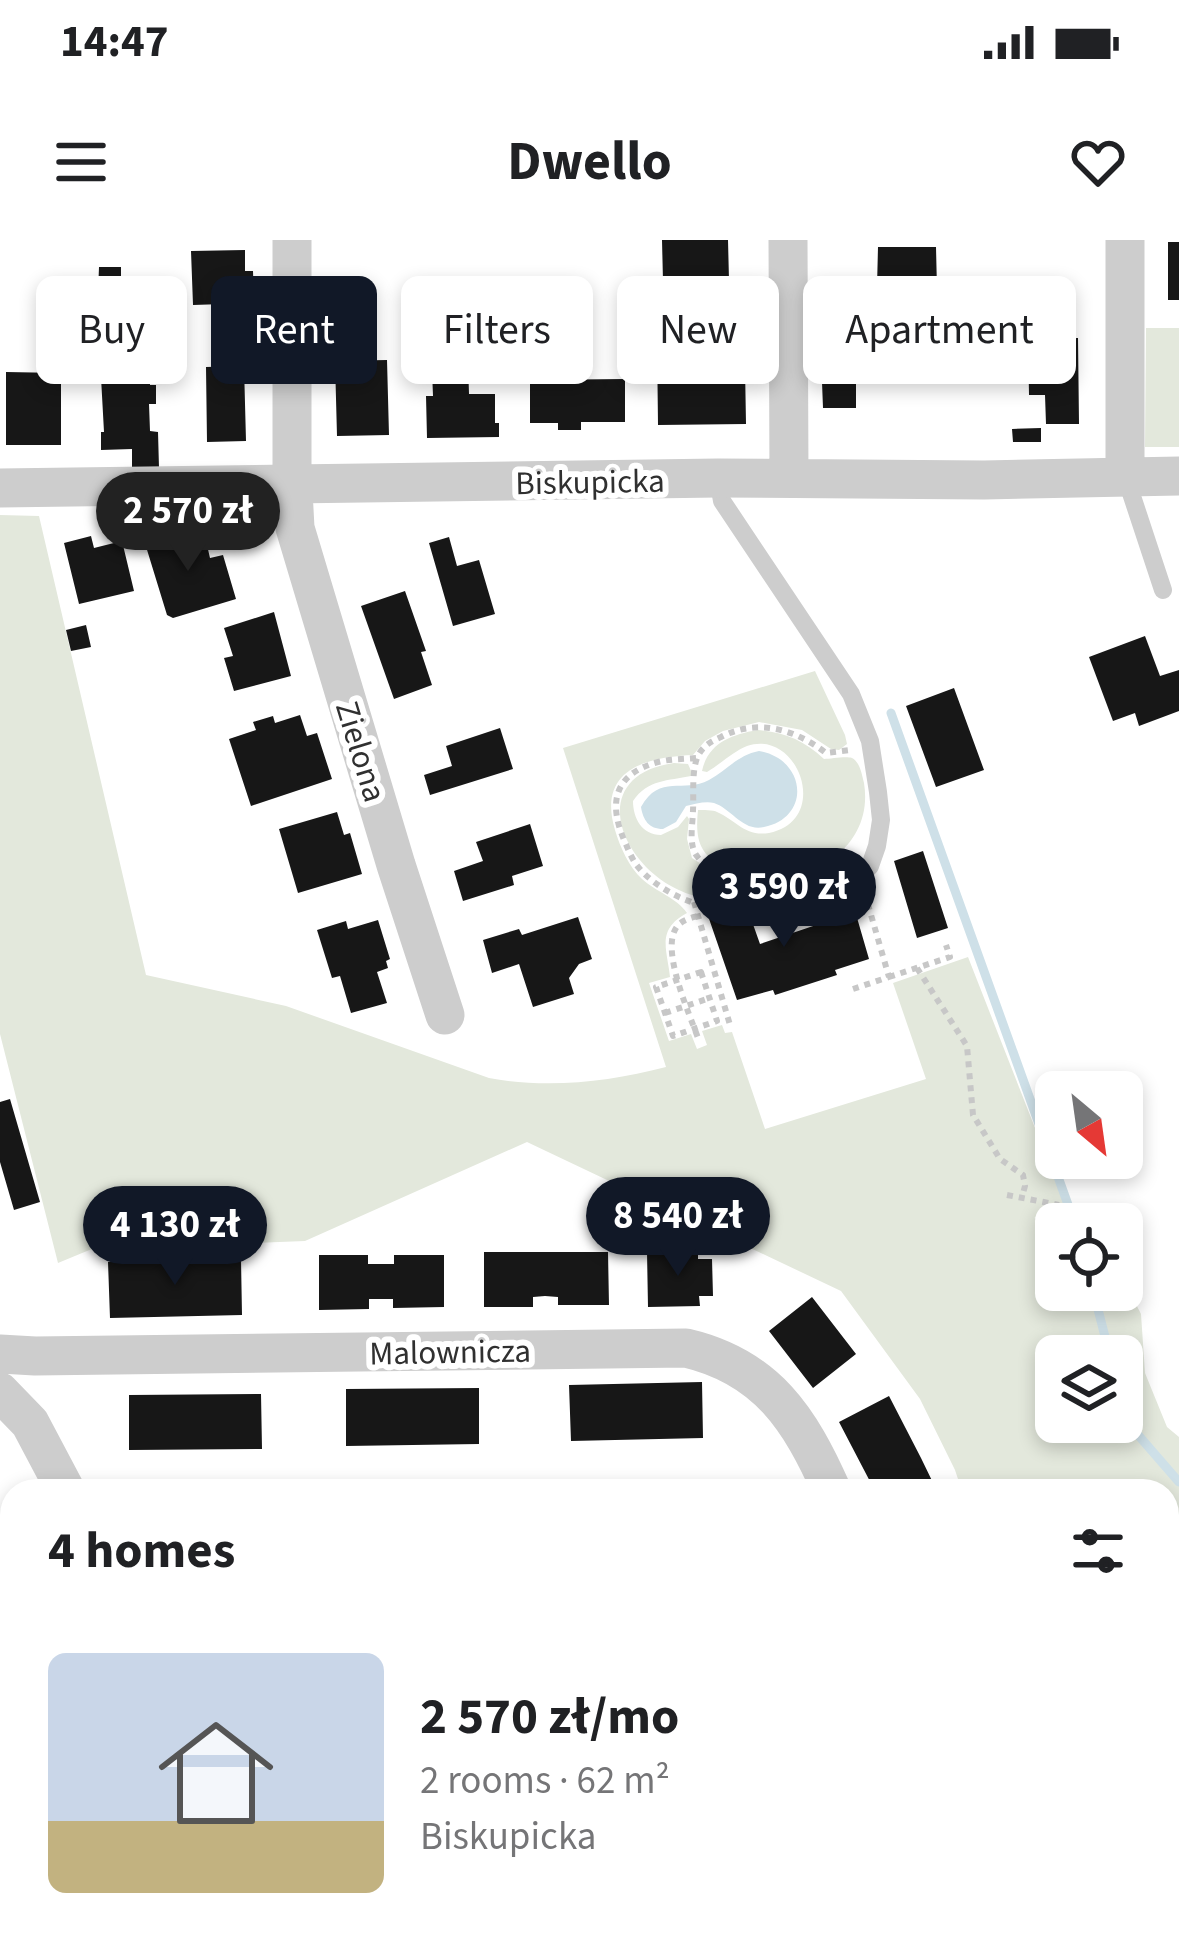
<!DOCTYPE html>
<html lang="en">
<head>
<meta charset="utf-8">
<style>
	body { margin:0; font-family:"Source Sans 3",sans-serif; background:#f6f6f6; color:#202124; height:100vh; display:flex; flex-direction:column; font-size:45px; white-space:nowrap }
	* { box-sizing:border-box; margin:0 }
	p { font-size:39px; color:#757577 }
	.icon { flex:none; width:66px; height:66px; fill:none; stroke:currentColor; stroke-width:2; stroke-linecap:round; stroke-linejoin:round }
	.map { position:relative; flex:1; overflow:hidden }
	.panel { position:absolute; left:0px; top:1239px; width:1179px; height:468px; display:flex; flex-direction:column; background:#fff; border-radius:36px 36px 0 0; box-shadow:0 6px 18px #0003 }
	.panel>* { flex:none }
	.guide { position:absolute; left:36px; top:36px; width:1107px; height:108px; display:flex; gap:24px }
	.needle { width:78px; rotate:151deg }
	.fabs { position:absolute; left:1035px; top:831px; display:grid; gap:24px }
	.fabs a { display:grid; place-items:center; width:108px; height:108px; border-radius:18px; background:#fff; box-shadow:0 6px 18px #0003; font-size:60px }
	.price { position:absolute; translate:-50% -102px; padding:0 27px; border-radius:42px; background:#111827; color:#fff; font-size:39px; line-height:78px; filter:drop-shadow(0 3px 6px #0008) }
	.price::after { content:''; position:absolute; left:50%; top:72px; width:36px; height:27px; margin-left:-18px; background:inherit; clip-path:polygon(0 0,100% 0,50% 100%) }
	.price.on { background:#222; color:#fff }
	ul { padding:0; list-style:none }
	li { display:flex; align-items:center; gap:36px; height:300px; padding:0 48px }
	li+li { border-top:3px solid #e0e0e0 }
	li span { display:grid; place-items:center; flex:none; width:336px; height:240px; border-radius:18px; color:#555 }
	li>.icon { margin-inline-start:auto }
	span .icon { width:144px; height:144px; fill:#fffc; stroke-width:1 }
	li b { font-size:51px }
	h2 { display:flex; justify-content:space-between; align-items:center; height:144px; padding:0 48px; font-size:51px }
	.chip { padding:0 42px; border-radius:18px; background:#fff; box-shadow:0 6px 18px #0003; font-size:42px; line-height:108px }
	.chip.on { background:#111827; color:#fff }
	.status { display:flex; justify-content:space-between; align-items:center; height:84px; padding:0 60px; background:#fff; direction:ltr }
	.status svg { height:33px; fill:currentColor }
	header { display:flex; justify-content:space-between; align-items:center; height:156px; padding:0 48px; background:#fff; font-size:54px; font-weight:700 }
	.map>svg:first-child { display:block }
	.green { fill:#e3e8dc; fill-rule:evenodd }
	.water { fill:#cee0e8 }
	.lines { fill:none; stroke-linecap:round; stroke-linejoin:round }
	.stream { stroke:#cee0e8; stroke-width:9 }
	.building { fill:#171717 }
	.path { stroke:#c7c7c7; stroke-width:6; stroke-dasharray:6 6; stroke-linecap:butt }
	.service { stroke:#cdcdcd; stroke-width:18 }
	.minor { stroke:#cdcdcd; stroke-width:39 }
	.labels { text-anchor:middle; stroke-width:12; stroke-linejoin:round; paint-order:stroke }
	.street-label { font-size:33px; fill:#303030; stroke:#fff }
</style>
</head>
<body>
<div class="status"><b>14:47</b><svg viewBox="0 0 49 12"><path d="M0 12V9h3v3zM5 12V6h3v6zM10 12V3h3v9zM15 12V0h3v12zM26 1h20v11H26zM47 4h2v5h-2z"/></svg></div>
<header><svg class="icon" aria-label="menu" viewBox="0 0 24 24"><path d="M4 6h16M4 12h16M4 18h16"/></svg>Dwello<svg class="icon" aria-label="heart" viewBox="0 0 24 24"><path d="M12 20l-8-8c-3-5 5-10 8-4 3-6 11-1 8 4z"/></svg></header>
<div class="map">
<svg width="1179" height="1707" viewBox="0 0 1179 1707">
	<rect width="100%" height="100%" fill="#fff"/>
	<path class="green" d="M 1146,88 L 1179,88 L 1179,207 L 1145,207 Z
		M 0,275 L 39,276 L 146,735 L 286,766 L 489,838 C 548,849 608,842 666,827 L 563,508 L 815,431 L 845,495 L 847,504 L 839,510 L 831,509 L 802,490 L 759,482 L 723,491 L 705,501 L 693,515 C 645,517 597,530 615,590 C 620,607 629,627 642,639 C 656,652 676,657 687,673 C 656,690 667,708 670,737 L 649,743 L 669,801 L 691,794 L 697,809 L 707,805 L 702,791 L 722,785 L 725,793 L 732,792 L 765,889 L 926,839 L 893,743 L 968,717 L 1066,967 L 1034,978 L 1067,984 L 1056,984 L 1056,1050 L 1122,1050 L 1122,1037 L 1141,1074 L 1145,1133 L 1167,1187 L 1179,1197 L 1179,1707 L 1096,1707 L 1087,1695 L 1167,1695 L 1167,1251 L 962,1251 L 955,1230 L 920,1159 L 841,1051 L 527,902 L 305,1001 L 231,1004 L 198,965 L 58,1023 L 0,794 ZM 1122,1116 L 1122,1182 L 1056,1182 L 1056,1116 Z
		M 757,490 C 784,492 804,500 824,519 C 831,519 845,516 852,518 C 860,522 862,535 864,543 C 876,618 790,655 728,629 C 699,616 695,600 698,570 C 702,570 714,570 717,572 C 736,580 745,597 769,593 C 832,580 798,488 747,506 C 734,511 719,525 707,532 L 702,531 C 708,503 731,495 757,490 Z
		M 674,523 L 688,524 L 692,533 L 691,536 C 668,541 648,539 633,561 C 633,578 642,595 661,595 L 678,587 L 687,576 L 689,579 L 687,599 L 692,618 L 732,644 L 735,650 L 727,659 C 637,666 567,538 674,523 Z"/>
	<path class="water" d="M 759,511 C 806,519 812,577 764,587 C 743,592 732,569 714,563 C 705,561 695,564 686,566 L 676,582 L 663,589 C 649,589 643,580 641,567 C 660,533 683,554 709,540 C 727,530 738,515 759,511 Z"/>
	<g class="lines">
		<path class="stream" d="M 891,473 L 1075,984
			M 1093,1050 L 1110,1116
			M 1122,1165 L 1126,1181 L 1179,1242
			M 1171,1707 L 1179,1701"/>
	</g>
	<path class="building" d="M 662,0 L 728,0 L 729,40 L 719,40 L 720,59 L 673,60 L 672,40 L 663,41 Z
		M 1168,2 L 1179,2 L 1179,60 L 1168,60 Z
		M 878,7 L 936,7 L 937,49 L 964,48 L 965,92 L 881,94 L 879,64 L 870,66 L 869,46 L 877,47 Z
		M 245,10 L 245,31 L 253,31 L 254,63 L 193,65 L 191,11 Z
		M 99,27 L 121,27 L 121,52 L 98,53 Z
		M 1078,98 L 1079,184 L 1046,184 L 1045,155 L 1029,155 L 1028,99 Z
		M 657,100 L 715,100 L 715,127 L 745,127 L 746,184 L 658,185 Z
		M 856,114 L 856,168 L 823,168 L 821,116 Z
		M 149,118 L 150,145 L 156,145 L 156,164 L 149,164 L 150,191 L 158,192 L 159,228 L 132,229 L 132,209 L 101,210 L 101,192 L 104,192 L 100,119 Z
		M 387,120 L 389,195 L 337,196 L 335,121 Z
		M 438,123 L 468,123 L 469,154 L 495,154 L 495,183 L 499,183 L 499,197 L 427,198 L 426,156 L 433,156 L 432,130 L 439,129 Z
		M 244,126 L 246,201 L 207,202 L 206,127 Z
		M 6,132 L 61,133 L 61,205 L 6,205 Z
		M 625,139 L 625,182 L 581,182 L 581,190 L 558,190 L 558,183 L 530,183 L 530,140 Z
		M 1041,188 L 1041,202 L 1013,202 L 1012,189 Z
		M 182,291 L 184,297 L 191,294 L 206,301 L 210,318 L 223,315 L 236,359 L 173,378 L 167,375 L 144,300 Z
		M 91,296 L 94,308 L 122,301 L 134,351 L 79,364 L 64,303 Z
		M 449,297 L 457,326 L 479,320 L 495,374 L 453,386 L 429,303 Z
		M 405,351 L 426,411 L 421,412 L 432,445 L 394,459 L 361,366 Z
		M 274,372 L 291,436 L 234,451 L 224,418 L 233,416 L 224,388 Z
		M 86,385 L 91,407 L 71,411 L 66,390 Z
		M 1145,396 L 1160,436 L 1179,430 L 1179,471 L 1139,486 L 1135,473 L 1113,481 L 1089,417 Z
		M 954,448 L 984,530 L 936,547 L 906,466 Z
		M 300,475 L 307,496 L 317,493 L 332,539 L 251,566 L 229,499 L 256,490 L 253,482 L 273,476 L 275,483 Z
		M 500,488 L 513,529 L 430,555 L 424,535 L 452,526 L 446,506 Z
		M 337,572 L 344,595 L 350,593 L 362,634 L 298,653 L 279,589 Z
		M 530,584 L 543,626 L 512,636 L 514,645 L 463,661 L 454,631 L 483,621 L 476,602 Z
		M 923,611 L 948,688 L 917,698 L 894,621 Z
		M 743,656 L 760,704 L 825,682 L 822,675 L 853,664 L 869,719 L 835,730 L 837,735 L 775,755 L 773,750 L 737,760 L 706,670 Z
		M 578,677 L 592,719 L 579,724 L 569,738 L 574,754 L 533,767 L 519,724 L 492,733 L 483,700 L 519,689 L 522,695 Z
		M 378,680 L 390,719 L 386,721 L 388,728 L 377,732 L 387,763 L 351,773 L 340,736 L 332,738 L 317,690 L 346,681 L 348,689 Z
		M 10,859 L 40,962 L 14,970 L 0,922 L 0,862 Z
		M 698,1011 L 698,1019 L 712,1019 L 713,1056 L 699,1056 L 700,1066 L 648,1067 L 647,1012 Z
		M 484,1012 L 608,1012 L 609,1065 L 558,1065 L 558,1057 L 545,1056 L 533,1057 L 533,1067 L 484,1067 Z
		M 319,1015 L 368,1015 L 368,1024 L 394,1024 L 394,1015 L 444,1015 L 444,1067 L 393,1068 L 393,1059 L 369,1059 L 369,1069 L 319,1070 Z
		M 241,1019 L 242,1075 L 110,1078 L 108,1022 Z
		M 812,1057 L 856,1114 L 813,1148 L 769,1091 Z
		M 702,1142 L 703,1198 L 571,1201 L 569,1145 Z
		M 479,1148 L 479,1204 L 346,1206 L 346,1149 Z
		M 261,1154 L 262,1209 L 129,1210 L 129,1155 Z
		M 889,1156 L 921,1218 L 937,1251 L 875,1251 L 839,1182 Z
		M 0,1283 L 12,1309 L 12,1459 L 0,1465 Z
		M 161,1695 L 232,1695 L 233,1696 L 202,1707 L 165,1707 Z
		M 353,1695 L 417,1695 L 420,1707 L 357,1707 Z
		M 676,1695 L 717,1695 L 721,1707 L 679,1707 Z"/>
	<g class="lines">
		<path class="path" d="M 696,518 C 683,519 670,519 658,522 C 613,534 608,564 625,602 C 629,611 632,620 639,628 C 655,647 688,665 714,667 C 726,668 739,661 750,657
			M 759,657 C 751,648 740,640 729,635 C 718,629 704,627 697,616 C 688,605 693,583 693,570 C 694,553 691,528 699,514 C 704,505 712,501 721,497 C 757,478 795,489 826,513 L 850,510
			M 694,662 L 730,785
			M 697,676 C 688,679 678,681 674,692 C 664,717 689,773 698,798
			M 917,728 L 967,806 L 973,875 L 1000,919 L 1023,935 L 1025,946 L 1022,957
			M 701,732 L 717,781 L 673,796 L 656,747 Z
			M 889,737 L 950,717 L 946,705
			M 853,749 L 889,737 L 867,661
			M 665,773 L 710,758
			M 1007,955 L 1059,965"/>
		<path class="service" d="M 1125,235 L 1163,350
			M 718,238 L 722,261 L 851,454 L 870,501 L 878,552 L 881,580 L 877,606 L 870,626 L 855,642 L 796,671 L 769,675"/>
		<path class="minor" d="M 292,0 L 292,232 L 295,288 L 396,625 L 445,775
			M 788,0 L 789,238
			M 1125,235 L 1125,0
			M 0,248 L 718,238 L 984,240 L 1179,236
			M 0,1114 L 35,1116 L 686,1108 C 767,1127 800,1179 832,1251
			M 0,1152 L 30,1183 L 66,1251
			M 285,1695 L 293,1707"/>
	</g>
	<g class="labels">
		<g class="street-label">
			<text transform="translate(590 241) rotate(-1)" y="12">Biskupicka</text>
			<text transform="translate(362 511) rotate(73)" y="12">Zielona</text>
			<text transform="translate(450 1111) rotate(-1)" y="12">Malownicza</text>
		</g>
	</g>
</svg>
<div class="fabs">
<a><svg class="needle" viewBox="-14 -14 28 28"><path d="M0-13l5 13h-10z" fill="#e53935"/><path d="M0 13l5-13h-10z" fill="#757577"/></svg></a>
<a><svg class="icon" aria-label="locate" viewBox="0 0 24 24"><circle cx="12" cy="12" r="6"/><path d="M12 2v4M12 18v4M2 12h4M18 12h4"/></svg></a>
<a><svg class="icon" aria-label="layers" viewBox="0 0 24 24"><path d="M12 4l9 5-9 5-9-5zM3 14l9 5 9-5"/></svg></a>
</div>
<b class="price on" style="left:188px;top:334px">2 570 zł</b>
<b class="price" style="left:784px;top:710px">3 590 zł</b>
<b class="price" style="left:678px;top:1039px">8 540 zł</b>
<b class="price" style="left:175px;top:1048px">4 130 zł</b>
<div class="guide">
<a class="chip">Buy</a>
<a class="chip on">Rent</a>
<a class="chip">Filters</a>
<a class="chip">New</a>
<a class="chip">Apartment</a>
</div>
<section class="panel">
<h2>4 homes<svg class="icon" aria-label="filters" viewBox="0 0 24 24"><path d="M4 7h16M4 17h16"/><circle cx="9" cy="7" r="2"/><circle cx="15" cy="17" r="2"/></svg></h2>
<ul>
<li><span style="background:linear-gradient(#c9d6e8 70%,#c2b280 0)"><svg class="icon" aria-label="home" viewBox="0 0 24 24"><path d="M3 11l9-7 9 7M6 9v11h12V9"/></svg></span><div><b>2 570 zł/mo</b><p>2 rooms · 62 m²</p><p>Biskupicka</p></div></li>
</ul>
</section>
</div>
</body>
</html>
